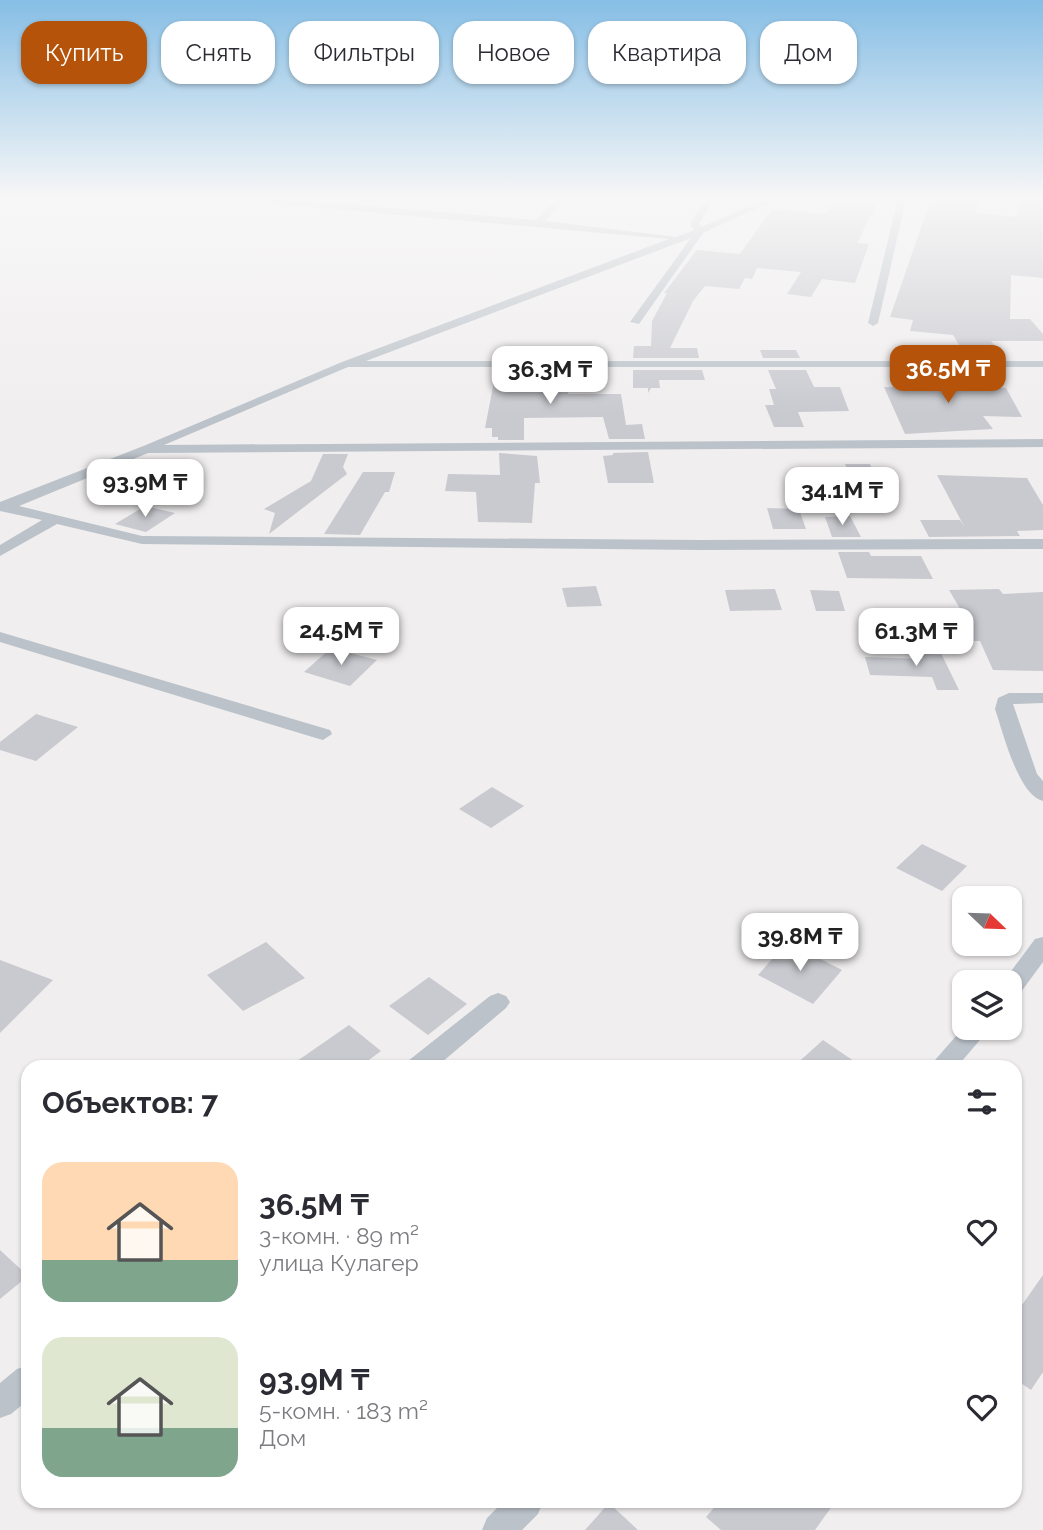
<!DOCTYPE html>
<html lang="ru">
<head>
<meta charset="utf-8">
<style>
	body { margin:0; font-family:Raleway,sans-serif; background:#f2f2f3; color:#2b2b33; height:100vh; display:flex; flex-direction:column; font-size:26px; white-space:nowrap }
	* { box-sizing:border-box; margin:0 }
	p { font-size:23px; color:#7c7c81 }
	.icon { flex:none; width:38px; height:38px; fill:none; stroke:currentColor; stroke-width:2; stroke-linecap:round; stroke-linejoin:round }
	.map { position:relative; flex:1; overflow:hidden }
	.side { position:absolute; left:21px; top:1060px; width:1001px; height:448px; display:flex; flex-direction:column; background:#fff; border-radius:21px; box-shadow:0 2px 5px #0004 }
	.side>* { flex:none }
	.guide { position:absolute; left:21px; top:21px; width:1001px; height:63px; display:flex; gap:14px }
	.needle { width:46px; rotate:113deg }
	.fabs { position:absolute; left:952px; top:886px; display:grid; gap:14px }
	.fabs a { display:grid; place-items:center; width:70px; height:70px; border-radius:14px; background:#fff; box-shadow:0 2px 5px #0004; font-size:35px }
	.price { position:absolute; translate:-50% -60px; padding:0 16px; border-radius:14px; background:#fff; color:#222; font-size:23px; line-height:46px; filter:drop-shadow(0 2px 4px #0008) }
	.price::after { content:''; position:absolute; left:50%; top:42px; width:21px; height:16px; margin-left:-10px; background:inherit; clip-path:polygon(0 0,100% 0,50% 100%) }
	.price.current { background:#b45309; color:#fff }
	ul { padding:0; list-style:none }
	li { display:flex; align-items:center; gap:21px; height:175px; padding:0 21px }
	li span { display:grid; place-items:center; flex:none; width:196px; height:140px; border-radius:21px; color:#555 }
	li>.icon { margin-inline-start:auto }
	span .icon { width:84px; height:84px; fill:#fffc; stroke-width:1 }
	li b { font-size:30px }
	h2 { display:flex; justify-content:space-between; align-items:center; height:84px; padding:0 21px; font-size:30px }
	.tag { padding:0 24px; border-radius:21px; background:#fff; box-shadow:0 2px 5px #0004; font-size:24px; line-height:63px }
	.tag.current { background:#b45309; color:#fff }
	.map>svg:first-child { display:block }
	.building { fill:#c9cad0 }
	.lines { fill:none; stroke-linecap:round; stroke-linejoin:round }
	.minor { fill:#bbc2c9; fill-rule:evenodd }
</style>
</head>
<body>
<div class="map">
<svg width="1043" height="1530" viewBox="0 0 1043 1530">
	<rect width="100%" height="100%" fill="#f0eeee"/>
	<path class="building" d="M 931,199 L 978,200 L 976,213 L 1017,217 L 1020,199 L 1042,199 L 1043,278 L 1011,275 L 1010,319 L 1030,319 L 1043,334 L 1043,341 L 991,341 L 997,348 L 961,348 L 953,335 L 910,331 L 913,320 L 890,317 Z
		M 831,202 L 876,205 L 857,243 L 869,244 L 855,283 L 822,279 L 811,297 L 787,294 L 801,272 L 757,268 L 752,279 L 745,278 L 739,289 L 705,286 L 693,301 L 670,348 L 697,348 L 699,358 L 633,358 L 634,346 L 651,346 L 652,321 L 667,293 L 664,293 L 697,250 L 740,254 L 772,209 L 827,214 Z
		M 760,350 L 796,350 L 800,358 L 763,358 Z
		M 633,370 L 702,370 L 705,380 L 659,380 L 660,388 L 651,388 L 648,393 L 648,388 L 633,388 Z
		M 768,370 L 806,370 L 814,387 L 840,387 L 849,411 L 798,412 L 804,427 L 774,427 L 765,405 L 774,405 L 769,389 L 776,389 Z
		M 915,370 L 946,371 L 956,387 L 1006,388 L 1022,417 L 983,416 L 993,429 L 905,434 L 884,387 L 925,388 Z
		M 496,371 L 554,372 L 554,383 L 569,384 L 568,394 L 621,394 L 626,425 L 642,424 L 645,439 L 609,439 L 603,417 L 524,418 L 524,440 L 498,440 L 498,437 L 492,437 L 492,428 L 485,428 Z
		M 648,452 L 654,483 L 608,483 L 603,456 L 613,455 L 613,453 Z
		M 499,453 L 537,456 L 540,483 L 535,483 L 532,523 L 478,522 L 476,492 L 445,491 L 448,474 L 500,475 Z
		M 323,454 L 348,454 L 343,467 L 347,474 L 269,534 L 275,513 L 264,509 L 311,481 Z
		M 845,464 L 870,464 L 888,510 L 866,510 Z
		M 363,472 L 395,472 L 389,492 L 385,492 L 360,535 L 324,534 Z
		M 937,475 L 1027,478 L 1043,505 L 1043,530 L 1017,531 L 1020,536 L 929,537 L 920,520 L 960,520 L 965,528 Z
		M 145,506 L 175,513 L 146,532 L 115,524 Z
		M 767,508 L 799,509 L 806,529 L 773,529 Z
		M 850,516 L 861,537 L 832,537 L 825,517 Z
		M 838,552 L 869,552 L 871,556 L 921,556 L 933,579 L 847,578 Z
		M 596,586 L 602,606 L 567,607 L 562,588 Z
		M 775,589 L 782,610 L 730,611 L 725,590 Z
		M 999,589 L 1003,594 L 1043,592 L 1043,671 L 993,670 L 980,641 L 920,641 L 909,617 L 965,617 L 949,590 Z
		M 810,590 L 839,591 L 845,611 L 816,611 Z
		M 331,648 L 377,660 L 350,686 L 304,672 Z
		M 939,649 L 959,690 L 937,690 L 932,677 L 870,675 L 865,657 L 923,659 L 919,650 Z
		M 36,714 L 78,727 L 36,761 L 0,750 L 0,742 Z
		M 492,787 L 524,806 L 491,828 L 459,809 Z
		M 922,844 L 967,866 L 942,891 L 896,868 Z
		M 266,942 L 305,978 L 243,1011 L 207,975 Z
		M 787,942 L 842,970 L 813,1004 L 758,975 Z
		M 0,960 L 53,980 L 0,1033 Z
		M 429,977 L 467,1004 L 428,1035 L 389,1006 Z
		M 349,1025 L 381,1051 L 358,1068 L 287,1068 Z
		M 823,1040 L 864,1068 L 792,1068 Z
		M 0,1250 L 28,1276 L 0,1299 Z
		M 1043,1275 L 1043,1372 L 1031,1390 L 1015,1379 L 1015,1315 Z
		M 719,1502 L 835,1502 L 815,1530 L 721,1530 L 706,1517 Z
		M 609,1503 L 638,1530 L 585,1530 Z"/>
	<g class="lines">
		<path class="minor" d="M 252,199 L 285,199 L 536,220 L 557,199 L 566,199 L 545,221 L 676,237 L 694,230 L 690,224 L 706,199 L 714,199 L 699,224 L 701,227 L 767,199 L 778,199 L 703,233 L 639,324 L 630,322 L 691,238 L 366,361 L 1043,361 L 1043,367 L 348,367 L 164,445 L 1043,439 L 1043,447 L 148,453 L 19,506 L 142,536 L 700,540 L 1043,539 L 1043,549 L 700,550 L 142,544 L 57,524 L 0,556 L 0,545 L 42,520 L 0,511 L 0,502 L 146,445 L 342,362 L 669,239 L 256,202 Z
			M 898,199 L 906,199 L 878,323 L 873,326 L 868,323 Z
			M 0,632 L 330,730 L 332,734 L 323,740 L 316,738 L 0,642 Z
			M 1009,693 L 1043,693 L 1043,703 L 1013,704 L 1037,774 L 1043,781 L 1043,801 C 1018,795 1003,732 995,709 L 998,698 Z
			M 1043,937 L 1043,962 L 1018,996 L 1010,999 L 1010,982 L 1003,982 L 1035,939 Z
			M 498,993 L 506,996 L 510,1002 L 506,1008 L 435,1068 L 405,1068 L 408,1061 L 490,996 Z
			M 964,1027 L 991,1027 L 956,1068 L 928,1068 Z
			M 28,1365 L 28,1400 L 11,1414 L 0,1418 L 0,1383 L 17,1369 Z
			M 503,1502 L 543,1502 L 538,1514 L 522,1530 L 482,1530 L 487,1518 Z"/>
	</g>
	<linearGradient id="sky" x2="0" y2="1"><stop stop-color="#86bee5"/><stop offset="0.48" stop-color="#f8f7f7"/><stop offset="1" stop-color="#f8f7f7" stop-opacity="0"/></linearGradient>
	<rect width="1043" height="413" fill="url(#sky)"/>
</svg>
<div class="fabs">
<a><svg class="needle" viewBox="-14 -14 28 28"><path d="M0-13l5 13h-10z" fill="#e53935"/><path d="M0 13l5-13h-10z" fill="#7c7c81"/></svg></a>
<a><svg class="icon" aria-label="layers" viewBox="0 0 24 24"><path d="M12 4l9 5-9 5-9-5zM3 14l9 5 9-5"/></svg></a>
</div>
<b class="price current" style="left:948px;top:405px">36.5M ₸</b>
<b class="price" style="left:550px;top:406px">36.3M ₸</b>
<b class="price" style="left:145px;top:519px">93.9M ₸</b>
<b class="price" style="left:842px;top:527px">34.1M ₸</b>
<b class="price" style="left:341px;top:667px">24.5M ₸</b>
<b class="price" style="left:916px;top:668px">61.3M ₸</b>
<b class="price" style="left:800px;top:973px">39.8M ₸</b>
<div class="guide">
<a class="tag current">Купить</a>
<a class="tag">Снять</a>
<a class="tag">Фильтры</a>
<a class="tag">Новое</a>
<a class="tag">Квартира</a>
<a class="tag">Дом</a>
</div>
<section class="side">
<h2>Объектов: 7<svg class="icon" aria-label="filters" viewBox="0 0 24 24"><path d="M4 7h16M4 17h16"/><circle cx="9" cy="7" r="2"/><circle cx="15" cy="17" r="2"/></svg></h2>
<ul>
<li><span style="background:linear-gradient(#ffd9b3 70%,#7fa58c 0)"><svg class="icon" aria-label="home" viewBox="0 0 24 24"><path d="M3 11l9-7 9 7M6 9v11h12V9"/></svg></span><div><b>36.5M ₸</b><p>3-комн. · 89 m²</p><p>улица Кулагер</p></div><svg class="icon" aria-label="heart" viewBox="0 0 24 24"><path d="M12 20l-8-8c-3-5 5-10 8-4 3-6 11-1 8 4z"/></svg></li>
<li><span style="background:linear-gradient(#dfe7d0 65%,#7fa58c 0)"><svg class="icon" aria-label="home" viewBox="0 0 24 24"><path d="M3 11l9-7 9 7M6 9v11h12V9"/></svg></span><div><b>93.9M ₸</b><p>5-комн. · 183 m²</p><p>Дом</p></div><svg class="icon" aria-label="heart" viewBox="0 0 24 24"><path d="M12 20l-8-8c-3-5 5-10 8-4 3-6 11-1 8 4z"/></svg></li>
</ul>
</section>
</div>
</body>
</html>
